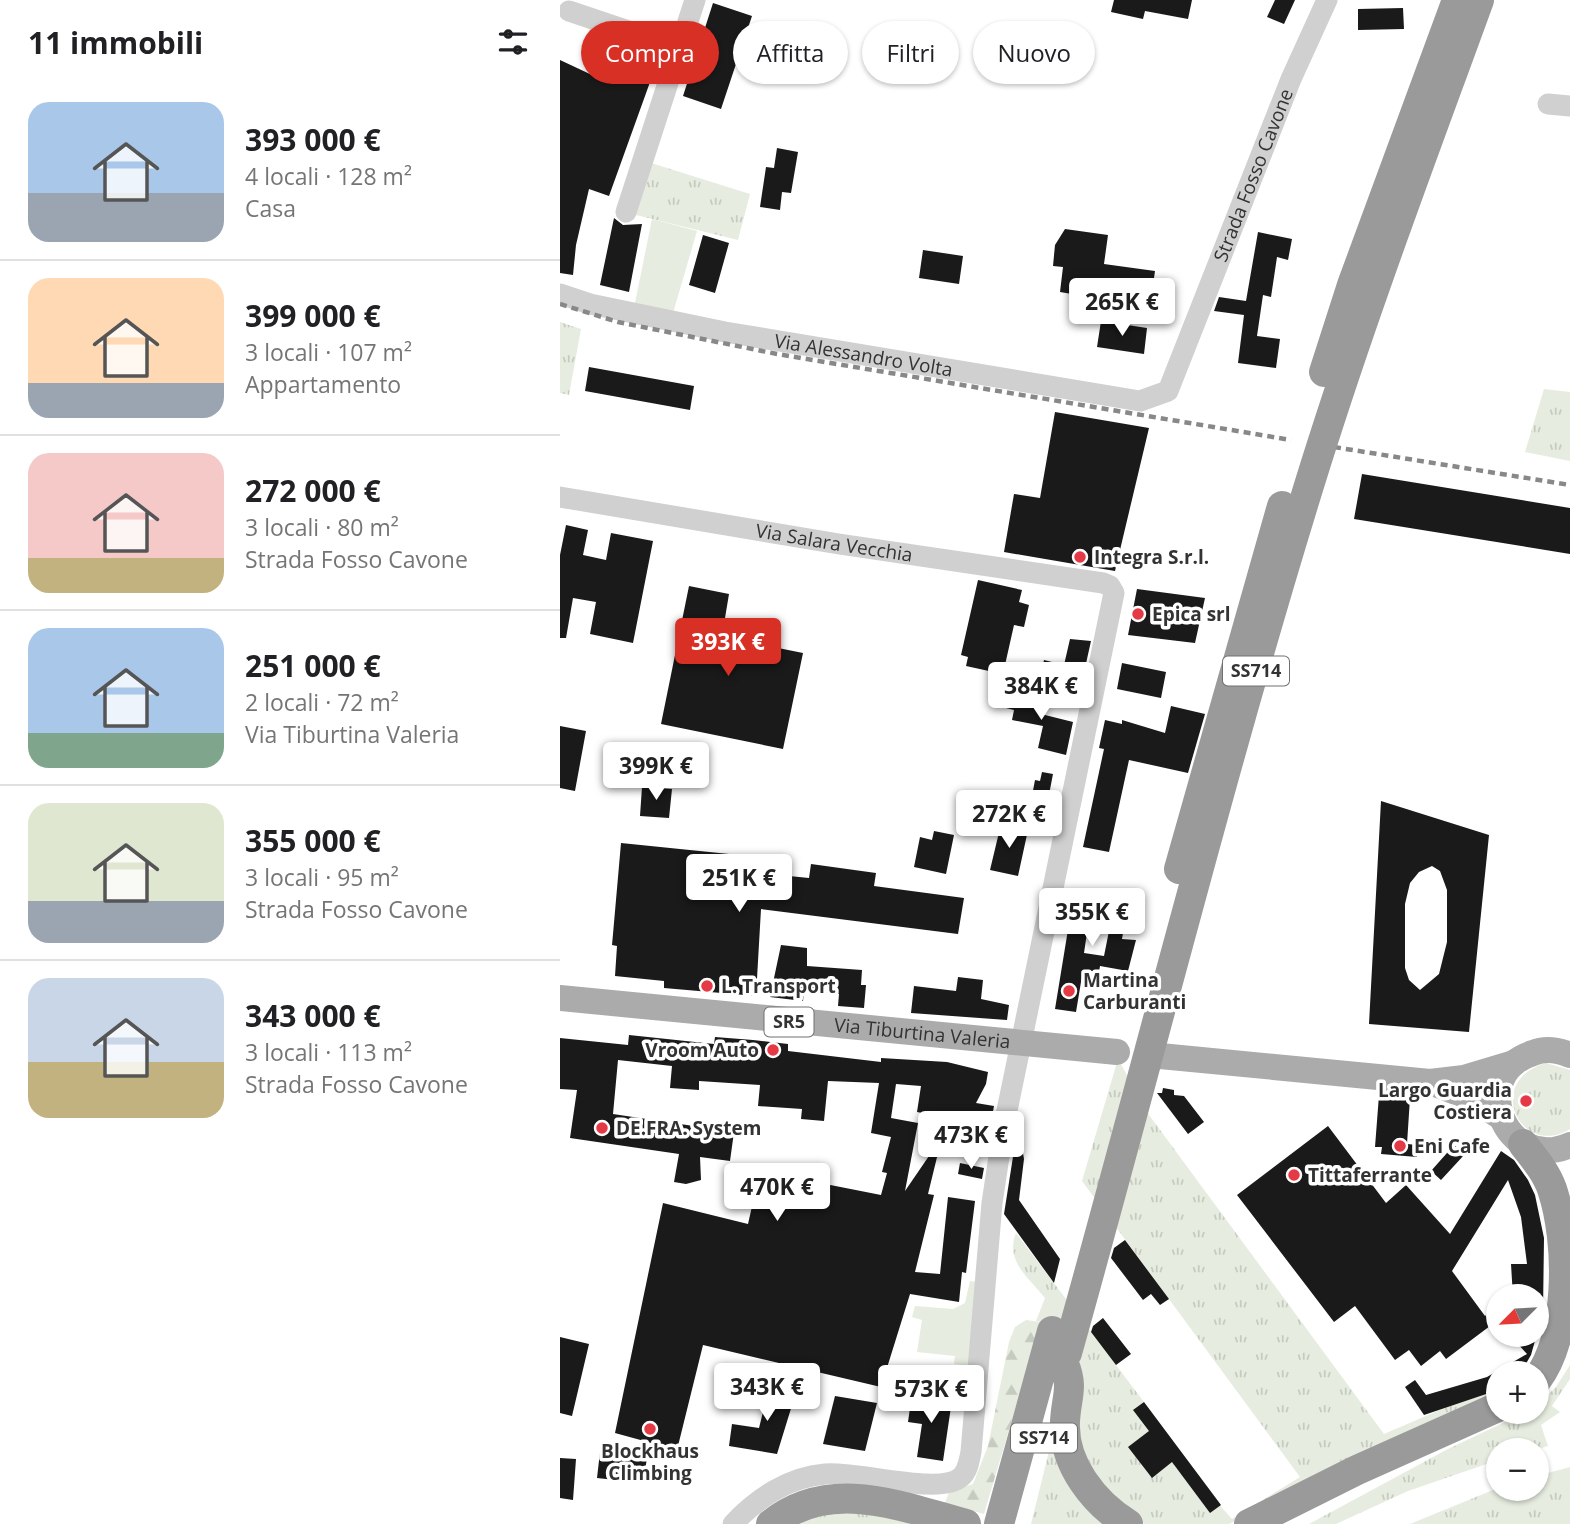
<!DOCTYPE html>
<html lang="it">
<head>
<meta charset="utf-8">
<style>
	body { margin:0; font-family:"Open Sans",sans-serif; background:#f2f2f2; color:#202124; height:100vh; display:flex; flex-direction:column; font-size:26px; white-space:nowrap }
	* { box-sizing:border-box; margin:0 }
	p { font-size:23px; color:#757577 }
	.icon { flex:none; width:38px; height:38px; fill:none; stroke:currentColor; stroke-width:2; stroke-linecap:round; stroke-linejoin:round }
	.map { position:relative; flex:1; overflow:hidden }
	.drawer { display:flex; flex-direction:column; background:#fff; width:560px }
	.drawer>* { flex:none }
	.hud { position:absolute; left:21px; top:21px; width:665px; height:63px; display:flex; gap:14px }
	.needle { width:46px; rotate:246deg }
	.controls { position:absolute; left:926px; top:1284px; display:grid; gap:14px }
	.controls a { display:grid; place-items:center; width:63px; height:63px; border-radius:50%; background:#fff; box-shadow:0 2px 5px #0004; font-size:35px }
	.price { position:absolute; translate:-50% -60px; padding:0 16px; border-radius:7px; background:#fff; color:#222; font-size:23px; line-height:46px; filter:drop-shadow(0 2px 4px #0008) }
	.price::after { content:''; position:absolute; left:50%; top:42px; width:21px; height:16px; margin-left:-10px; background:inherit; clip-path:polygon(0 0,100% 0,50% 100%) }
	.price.on { background:#d93025; color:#fff }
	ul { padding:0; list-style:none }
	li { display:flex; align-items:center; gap:21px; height:175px; padding:0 28px }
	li+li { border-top:2px solid #e0e0e0 }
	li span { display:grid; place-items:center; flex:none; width:196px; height:140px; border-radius:21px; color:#555 }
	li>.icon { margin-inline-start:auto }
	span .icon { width:84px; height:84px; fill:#fffc; stroke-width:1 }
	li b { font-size:30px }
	h2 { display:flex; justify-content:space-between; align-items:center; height:84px; padding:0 28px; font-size:30px }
	.pill { padding:0 24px; border-radius:32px; background:#fff; box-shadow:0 2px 5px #0004; font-size:24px; line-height:63px }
	.pill.on { background:#d93025; color:#fff }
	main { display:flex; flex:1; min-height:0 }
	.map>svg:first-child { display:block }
	.grass { fill:url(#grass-tufts) }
	.forest { fill:url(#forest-firs) }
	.garden { fill:#e6ecdf }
	.building { fill:#1a1a1a; fill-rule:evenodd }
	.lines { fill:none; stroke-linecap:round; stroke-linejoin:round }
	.minor { stroke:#d0d0d0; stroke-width:21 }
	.major { stroke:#ababab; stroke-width:26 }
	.highway { stroke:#9a9a9a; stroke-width:30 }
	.rail { stroke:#888; stroke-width:4.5; stroke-dasharray:7 5; stroke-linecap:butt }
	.highway-bridge { stroke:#9a9a9a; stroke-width:30 }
	.poi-dot { fill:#e63946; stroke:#fff; stroke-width:2.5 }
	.labels { text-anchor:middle; stroke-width:7; stroke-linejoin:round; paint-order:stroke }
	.shield { fill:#fff; stroke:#707070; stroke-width:2 }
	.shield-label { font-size:18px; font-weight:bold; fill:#333 }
	.street-label { font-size:19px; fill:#333; stroke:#fff }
	.poi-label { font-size:19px; font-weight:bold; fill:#333; stroke:#fff; text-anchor:start }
</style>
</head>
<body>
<main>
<section class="drawer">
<h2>11 immobili<svg class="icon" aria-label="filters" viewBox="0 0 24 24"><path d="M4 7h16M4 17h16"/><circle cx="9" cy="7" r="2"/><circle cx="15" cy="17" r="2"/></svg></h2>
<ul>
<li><span style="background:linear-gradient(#a9c7e8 65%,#9aa5b1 0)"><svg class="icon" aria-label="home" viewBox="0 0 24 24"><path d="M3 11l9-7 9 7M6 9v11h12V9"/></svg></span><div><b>393 000 €</b><p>4 locali · 128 m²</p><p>Casa</p></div></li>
<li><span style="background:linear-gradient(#ffd9b3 75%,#9aa5b1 0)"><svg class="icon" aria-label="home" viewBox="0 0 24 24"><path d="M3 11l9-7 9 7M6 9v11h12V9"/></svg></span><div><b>399 000 €</b><p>3 locali · 107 m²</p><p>Appartamento</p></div></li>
<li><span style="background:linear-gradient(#f6c9c9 75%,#c2b280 0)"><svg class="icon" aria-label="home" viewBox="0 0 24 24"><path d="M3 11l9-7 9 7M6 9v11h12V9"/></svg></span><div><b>272 000 €</b><p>3 locali · 80 m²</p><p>Strada Fosso Cavone</p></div></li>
<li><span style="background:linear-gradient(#a9c7e8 75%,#7fa58c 0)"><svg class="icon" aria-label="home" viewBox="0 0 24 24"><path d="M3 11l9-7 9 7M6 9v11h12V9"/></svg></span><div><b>251 000 €</b><p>2 locali · 72 m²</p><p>Via Tiburtina Valeria</p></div></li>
<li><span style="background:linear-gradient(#dfe7d0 70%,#9aa5b1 0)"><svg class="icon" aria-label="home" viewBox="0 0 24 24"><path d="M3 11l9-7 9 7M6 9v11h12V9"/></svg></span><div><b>355 000 €</b><p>3 locali · 95 m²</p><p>Strada Fosso Cavone</p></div></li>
<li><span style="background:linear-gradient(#c9d6e8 60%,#c2b280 0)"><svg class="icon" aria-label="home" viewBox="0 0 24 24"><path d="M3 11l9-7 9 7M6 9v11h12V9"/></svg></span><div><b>343 000 €</b><p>3 locali · 113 m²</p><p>Strada Fosso Cavone</p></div></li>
</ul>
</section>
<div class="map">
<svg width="1010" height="1524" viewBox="0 0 1010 1524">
	<defs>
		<pattern id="grass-tufts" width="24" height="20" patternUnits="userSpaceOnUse" patternTransform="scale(1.75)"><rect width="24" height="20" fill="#e6ecdf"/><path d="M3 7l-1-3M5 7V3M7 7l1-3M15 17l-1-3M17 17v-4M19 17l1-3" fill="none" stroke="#c6cbc0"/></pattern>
		<pattern id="forest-firs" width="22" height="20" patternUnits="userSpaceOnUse" patternTransform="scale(1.75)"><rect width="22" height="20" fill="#e6ecdf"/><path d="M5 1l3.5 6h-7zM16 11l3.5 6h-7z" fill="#c6cbc0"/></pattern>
	</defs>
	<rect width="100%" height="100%" fill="#fff"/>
	<path class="grass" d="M 88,162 L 190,194 L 178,240 L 72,214 Z
		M 0,322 L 21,329 L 9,395 L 0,393 Z
		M 984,389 L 1010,392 L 1010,461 L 965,452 Z
		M 558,1059 L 589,1115 L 824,1434 L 938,1385 L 938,1400 L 669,1524 L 585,1524 L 565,1515 L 532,1484 L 481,1322 L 476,1321 L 485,1298 C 468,1277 445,1261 456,1233 L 584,1402 L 574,1410 L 672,1519 L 740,1477 L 522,1181 Z
		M 986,1063 L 1010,1070 L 1010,1129 C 962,1159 922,1082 986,1063 Z
		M 1010,1365 L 1010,1379 L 992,1406 L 1000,1412 L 981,1425 L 988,1446 L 971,1451 L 938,1451 L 938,1460 L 848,1491 L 776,1524 L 749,1524 L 888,1449 L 966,1412 L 976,1412 L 977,1405 L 996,1387 Z
		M 494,1431 L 557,1524 L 471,1524 Z
		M 1010,1467 L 1010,1524 L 850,1524 L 938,1488 L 976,1489 L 977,1476 Z
		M 275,1507 L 367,1524 L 229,1524 Z"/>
	<path class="forest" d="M 466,1320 L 481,1322 L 424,1514 L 385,1503 L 389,1492 L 413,1484 L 428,1446 L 449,1342 L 455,1327 Z"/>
	<path class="garden" d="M 92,219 L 137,231 L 113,313 L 75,303 Z
		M 416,1106 L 421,1110 L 418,1129 L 436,1133 L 432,1158 L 389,1151 L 395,1144 L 384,1134 L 396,1122 L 399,1125 Z
		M 410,1281 L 418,1282 L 409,1366 L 394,1364 L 395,1356 L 357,1352 L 362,1320 L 352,1317 L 355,1306 L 393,1309 L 405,1303 Z"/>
	<path class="building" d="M 554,0 L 632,0 L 628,19 L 585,11 L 583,19 L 551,12 Z
		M 715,0 L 735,0 L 724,24 L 707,17 Z
		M 153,3 L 192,16 L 161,109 L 123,96 Z
		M 843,8 L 844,29 L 798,30 L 798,9 Z
		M 0,60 L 47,82 L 55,60 L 94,71 L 49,196 L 29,189 L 16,245 L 13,275 L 0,273 Z
		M 217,148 L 238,152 L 231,193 L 222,192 L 220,210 L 200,207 L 206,167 L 214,168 Z
		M 54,218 L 63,225 L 82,224 L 69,292 L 40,285 Z
		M 505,229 L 548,235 L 544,264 L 595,271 L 590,307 L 500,292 L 503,267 L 493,266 L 495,245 Z
		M 698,232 L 732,239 L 728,260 L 717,257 L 711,297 L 703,295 L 697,336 L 720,339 L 716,368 L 678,363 L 684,315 L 654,311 L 659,297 L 686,301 Z
		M 143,235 L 169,243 L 155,293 L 129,285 Z
		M 363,250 L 403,256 L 399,284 L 359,278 Z
		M 541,321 L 587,328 L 584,354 L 537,347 Z
		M 29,367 L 134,386 L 130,410 L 25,391 Z
		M 495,412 L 589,428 L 555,571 L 444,552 L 454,494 L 480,498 Z
		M 802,474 L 1010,508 L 1010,554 L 794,519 Z
		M 6,525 L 28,530 L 23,555 L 46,560 L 51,533 L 93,541 L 73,643 L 30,634 L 36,602 L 13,598 L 6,638 L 0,638 L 0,555 Z
		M 418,580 L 462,590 L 459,602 L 469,605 L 464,627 L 454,625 L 445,665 L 440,664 L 438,673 L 406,666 L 408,657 L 401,655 Z
		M 129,586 L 169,594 L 165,618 L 179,640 L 243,653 L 223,749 L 101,724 Z
		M 577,589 L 645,598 L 635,643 L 568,635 Z
		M 510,639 L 531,641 L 519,695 L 478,686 L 484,660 L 504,665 Z
		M 562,663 L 606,672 L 601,698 L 557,689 Z
		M 449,691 L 482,697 L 481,714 L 513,722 L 506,755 L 478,748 L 483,726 L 452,720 L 454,710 L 446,708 Z
		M 611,706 L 645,714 L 628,773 L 569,760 L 549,852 L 523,847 L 544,749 L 539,748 L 545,720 L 562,724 L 562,720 L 605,733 Z
		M 0,726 L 26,731 L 15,791 L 0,788 Z
		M 482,772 L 493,774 L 487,805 L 471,801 L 475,780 L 480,781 Z
		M 82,787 L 112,789 L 109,818 L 80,816 Z
		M 821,801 L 929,835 L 909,1032 L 809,1024 ZM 872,866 L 880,871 L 887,890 L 887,942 L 879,974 L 860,990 L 849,980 L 845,968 L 845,904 L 850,883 L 859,872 Z
		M 441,824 L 468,830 L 458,876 L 430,870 Z
		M 374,831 L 394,835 L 386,874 L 354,867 L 360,837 L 372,840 Z
		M 61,843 L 169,854 L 168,862 L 186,865 L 183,884 L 209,885 L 209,874 L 249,878 L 251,864 L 316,873 L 314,886 L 404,898 L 398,934 L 201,909 L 196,996 L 104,988 L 104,981 L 55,976 L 57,946 L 52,945 L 53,934 Z
		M 513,899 L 567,910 L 562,939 L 576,940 L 568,971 L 540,966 L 539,972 L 523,970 L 516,1012 L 495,1009 ZM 528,926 L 549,931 L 544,956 L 524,953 Z
		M 221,945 L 247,948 L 247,966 L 302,970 L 301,985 L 306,985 L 304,1008 L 278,1006 L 279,994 L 244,991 L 243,1001 L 210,997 Z
		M 398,977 L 423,980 L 421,999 L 449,1005 L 447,1020 L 351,1013 L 354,986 L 396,991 Z
		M 69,1035 L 154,1044 L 155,1037 L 193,1040 L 228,1044 L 228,1051 L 321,1062 L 321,1058 L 387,1062 L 428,1072 L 426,1084 L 416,1103 L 434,1106 L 428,1139 L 416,1137 L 418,1124 L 357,1112 L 361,1086 L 336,1084 L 331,1118 L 358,1123 L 345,1191 L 384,1134 L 395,1144 L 389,1151 L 379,1149 L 368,1194 L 374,1195 L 355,1272 L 380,1274 L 388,1197 L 415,1201 L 406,1273 L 402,1272 L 399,1302 L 350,1294 L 321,1387 L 143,1345 L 117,1450 L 55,1433 L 103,1203 L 188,1224 L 200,1171 L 321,1195 L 327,1173 L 322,1172 L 331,1137 L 311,1133 L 319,1083 L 268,1081 L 264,1121 L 241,1119 L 242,1109 L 198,1106 L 200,1085 L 139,1081 L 139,1090 L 110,1088 L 112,1066 L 58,1060 L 53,1114 L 174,1132 L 170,1161 L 140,1157 L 141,1180 L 126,1184 L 114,1182 L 119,1154 L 10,1138 L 17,1090 L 0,1089 L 0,1038 L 68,1045 Z
		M 603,1088 L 614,1090 L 614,1095 L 624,1096 L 644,1122 L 628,1134 L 597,1093 L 602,1093 Z
		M 819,1095 L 850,1098 L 847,1144 L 858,1145 L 857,1157 L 821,1154 L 822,1147 L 815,1147 Z
		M 458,1125 L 464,1159 L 459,1200 L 500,1259 L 494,1283 L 444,1214 Z
		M 768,1126 L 826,1203 L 846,1185 L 890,1234 L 941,1151 L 954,1160 L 968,1180 L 975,1195 L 984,1238 L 983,1312 L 971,1355 L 960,1374 L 938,1374 L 938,1390 L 864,1415 L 845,1387 L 855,1380 L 866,1395 L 927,1377 L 967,1354 L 950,1335 L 976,1335 L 976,1297 L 953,1297 L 951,1264 L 967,1264 L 961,1217 L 948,1180 L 892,1271 L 925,1316 L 938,1304 L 938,1320 L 886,1359 L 880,1351 L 861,1366 L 849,1350 L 835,1360 L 795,1306 L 774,1322 L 677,1195 Z
		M 894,1145 L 905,1154 L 881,1180 L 871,1171 Z
		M 400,1163 L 424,1168 L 422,1179 L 398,1174 Z
		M 565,1240 L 609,1299 L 600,1305 L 591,1294 L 583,1300 L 551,1258 L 554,1248 Z
		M 543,1318 L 571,1354 L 556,1365 L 531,1332 L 533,1326 Z
		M 0,1337 L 29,1344 L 12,1416 L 0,1413 Z
		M 210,1384 L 237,1389 L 217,1454 L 169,1446 L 172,1424 L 199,1428 Z
		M 352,1394 L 392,1400 L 383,1461 L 357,1457 L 362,1424 L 348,1422 Z
		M 275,1396 L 317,1403 L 305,1451 L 263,1444 Z
		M 584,1402 L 661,1505 L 650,1513 L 612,1462 L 592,1478 L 568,1447 L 589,1431 L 573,1410 Z
		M 40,1452 L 87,1458 L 83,1483 L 37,1478 Z
		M 0,1458 L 16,1459 L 13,1500 L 0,1498 Z"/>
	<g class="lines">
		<g class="minor">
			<path d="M 9,11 L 119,48"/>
			<path d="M 988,104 L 1010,106"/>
			<path d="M 66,212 L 135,0"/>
			<path id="s1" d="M 0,294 L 30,304 L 165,332 L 580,401 L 608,391 L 731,79 L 767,0"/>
			<path id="s2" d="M 0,497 L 279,544 L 543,583 L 550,586 L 554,593 L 443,1130 L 432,1203 L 411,1452 C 409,1461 408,1471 401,1477 C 380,1496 299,1471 265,1474 C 229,1477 197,1498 173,1524"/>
		</g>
		<g class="major">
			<path id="s3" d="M 0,998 L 557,1052"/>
			<path d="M 1010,1055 C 998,1050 985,1048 973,1053 C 906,1074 945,1174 1010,1145"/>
			<path d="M 600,1056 L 870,1082 L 904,1078 L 954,1063"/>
			<path d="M 875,1084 L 911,1098 L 941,1117"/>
		</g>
		<path class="highway" d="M 963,1144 C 974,1158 986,1172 992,1189 C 1010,1243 1010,1337 976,1381
			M 504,1364 C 514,1388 506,1397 505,1422 C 503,1464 534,1503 568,1524
			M 211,1524 C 270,1477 340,1506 406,1524
			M 439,1524 L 492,1331
			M 689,1524 L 797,1470 L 938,1407"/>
		<path class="rail" d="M 0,304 L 58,322 L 217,354 L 731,440
			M 774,447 L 1010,485"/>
		<path class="highway-bridge" d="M 764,372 L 792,285 L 897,0
			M 619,869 L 722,506
			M 507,1353 C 590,1057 664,757 756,463 C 805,307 863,154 919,0"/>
	</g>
	<g class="poi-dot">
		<circle cx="520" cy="557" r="7"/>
		<circle cx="578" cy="614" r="7"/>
		<circle cx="147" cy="986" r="7"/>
		<circle cx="509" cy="991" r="7"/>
		<circle cx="213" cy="1050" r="7"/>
		<circle cx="966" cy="1101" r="7"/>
		<circle cx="42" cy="1128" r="7"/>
		<circle cx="840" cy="1146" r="7"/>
		<circle cx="734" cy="1175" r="7"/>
		<circle cx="90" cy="1429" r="7"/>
	</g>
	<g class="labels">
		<g class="shield">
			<rect x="663" y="656.5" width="66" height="29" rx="5"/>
			<rect x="204.5" y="1007.5" width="49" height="29" rx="5"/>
			<rect x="451" y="1423.5" width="66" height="29" rx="5"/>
		</g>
		<g class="shield-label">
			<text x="696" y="677">SS714</text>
			<text x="229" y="1028">SR5</text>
			<text x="484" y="1444">SS714</text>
		</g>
		<g class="street-label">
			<text dy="7" stroke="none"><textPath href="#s1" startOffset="852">Strada Fosso Cavone</textPath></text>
			<text dy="7" stroke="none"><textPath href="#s1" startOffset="310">Via Alessandro Volta</textPath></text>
			<text dy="7" stroke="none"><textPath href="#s2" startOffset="278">Via Salara Vecchia</textPath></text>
			<text dy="7" stroke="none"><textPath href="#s3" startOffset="364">Via Tiburtina Valeria</textPath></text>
		</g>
		<g class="poi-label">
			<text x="534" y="564">Integra S.r.l.</text>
			<text x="592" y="621">Epica srl</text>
			<text x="523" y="987">Martina<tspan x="523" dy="22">Carburanti</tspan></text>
			<text x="161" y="993">L. Transport</text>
			<text x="199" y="1057" text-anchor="end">Vroom Auto</text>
			<text x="952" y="1097" text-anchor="end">Largo Guardia<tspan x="952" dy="22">Costiera</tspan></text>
			<text x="56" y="1135">DE.FRA. System</text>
			<text x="854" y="1153">Eni Cafe</text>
			<text x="748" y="1182">Tittaferrante</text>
			<text x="90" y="1458" text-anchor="middle">Blockhaus<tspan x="90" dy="22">Climbing</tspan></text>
		</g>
	</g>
</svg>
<div class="controls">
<a><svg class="needle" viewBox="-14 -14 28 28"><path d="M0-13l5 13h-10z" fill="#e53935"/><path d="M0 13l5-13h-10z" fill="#757577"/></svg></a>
<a>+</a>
<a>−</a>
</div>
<b class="price" style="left:562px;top:338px">265K €</b>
<b class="price on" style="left:168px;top:678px">393K €</b>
<b class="price" style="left:481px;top:722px">384K €</b>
<b class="price" style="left:96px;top:802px">399K €</b>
<b class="price" style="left:449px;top:850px">272K €</b>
<b class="price" style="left:179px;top:914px">251K €</b>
<b class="price" style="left:532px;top:948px">355K €</b>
<b class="price" style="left:411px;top:1171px">473K €</b>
<b class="price" style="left:217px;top:1223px">470K €</b>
<b class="price" style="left:207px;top:1423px">343K €</b>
<b class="price" style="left:371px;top:1425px">573K €</b>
<div class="hud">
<a class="pill on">Compra</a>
<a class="pill">Affitta</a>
<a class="pill">Filtri</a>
<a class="pill">Nuovo</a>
</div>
</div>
</main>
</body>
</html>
